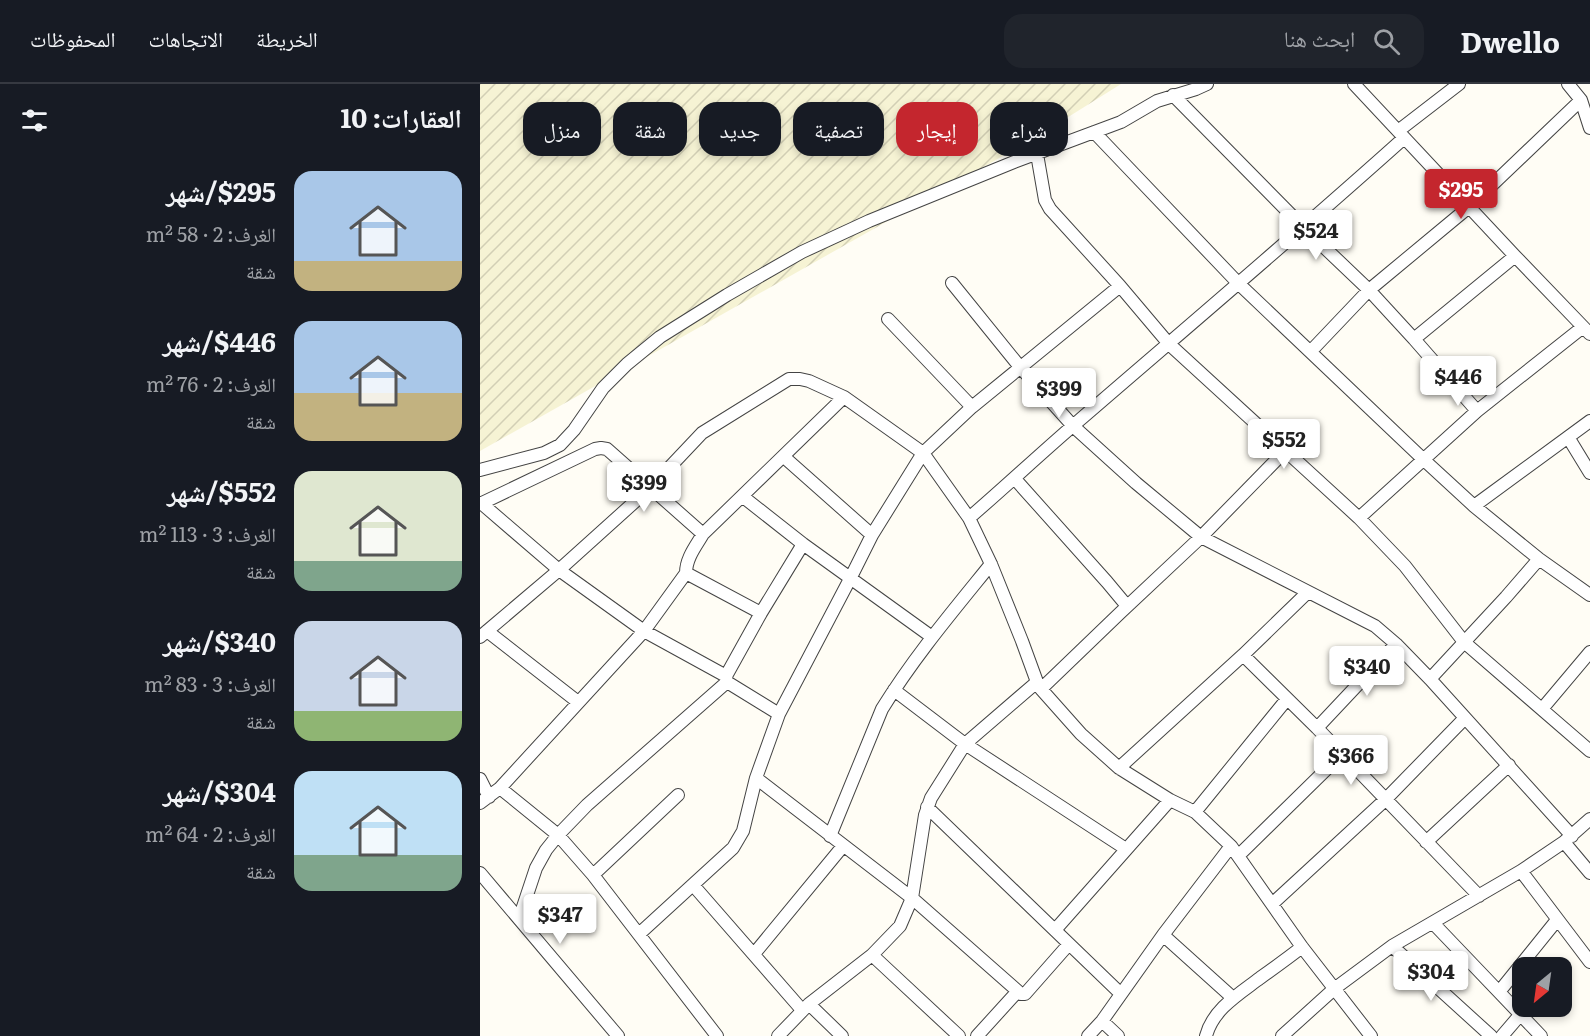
<!DOCTYPE html>
<html lang="ar">
<head>
<meta charset="utf-8">
<style>
	body { margin:0; font-family:Literata,"Noto Naskh Arabic",serif; background:#20242c; color:#f1f3f6; direction:rtl; height:100vh; display:flex; flex-direction:column; font-size:22px; white-space:nowrap }
	* { box-sizing:border-box; margin:0 }
	p { font-size:20px; color:#9ea1a6 }
	.icon { flex:none; width:33px; height:33px; fill:none; stroke:currentColor; stroke-width:2; stroke-linecap:round; stroke-linejoin:round }
	.map { position:relative; flex:1; overflow:hidden; direction:ltr }
	.panel { display:flex; flex-direction:column; background:#171b24; width:480px }
	.panel>* { flex:none }
	.hud { position:absolute; left:18px; top:18px; width:570px; height:54px; direction:rtl; display:flex; gap:12px }
	.needle { width:39px; rotate:209deg }
	.controls { position:absolute; left:1032px; top:873px; display:grid; gap:12px }
	.controls a { display:grid; place-items:center; width:60px; height:60px; border-radius:12px; background:#171b24; box-shadow:0 3px 9px #0003; font-size:30px }
	.price { position:absolute; translate:-50% -51px; padding:0 14px; border-radius:6px; background:#fff; color:#222; font-size:20px; line-height:39px; filter:drop-shadow(0 2px 3px #0008) }
	.price::after { content:''; position:absolute; left:50%; top:36px; width:18px; height:14px; margin-left:-9px; background:inherit; clip-path:polygon(0 0,100% 0,50% 100%) }
	.price.on { background:#c4262e; color:#fff }
	ul { padding:0; list-style:none }
	li { display:flex; align-items:center; gap:18px; height:150px; padding:0 18px }
	li span { display:grid; place-items:center; flex:none; width:168px; height:120px; border-radius:18px; color:#555 }
	li>.icon { margin-inline-start:auto }
	span .icon { width:72px; height:72px; fill:#fffc; stroke-width:1 }
	li b { font-size:26px }
	h2 { display:flex; justify-content:space-between; align-items:center; height:72px; padding:0 18px; font-size:26px }
	.pill { padding:0 21px; border-radius:18px; background:#171b24; box-shadow:0 3px 9px #0003; font-size:21px; line-height:54px }
	.pill.on { background:#c4262e; color:#fff }
	header { display:flex; align-items:center; gap:36px; box-sizing:border-box; height:84px; padding:0 30px; background:#171b24; border-bottom:2px solid #363941 }
	header strong { font-size:28px }
	nav { display:flex; gap:33px; margin-inline-start:auto; font-size:21px }
	.search { width:420px; height:54px; background:#20242c; display:flex; align-items:center; gap:15px; box-sizing:border-box; padding:0 21px; border-radius:18px; color:#9ea1a6; font-size:22px }
	main { display:flex; flex:1; min-height:0 }
	.map>svg:first-child { display:block }
	.farmland { fill:url(#farmland-furrows) }
	.lines { fill:none; stroke-linecap:round; stroke-linejoin:round }
	.street-casing { stroke:#444; stroke-width:14 }
	.street { stroke:#fff; stroke-width:12 }
</style>
</head>
<body>
<header>
<strong>Dwello</strong>
<div class="search"><svg class="icon" aria-label="search" viewBox="0 0 24 24"><circle cx="10" cy="10" r="6"/><path d="M15 15l6 6"/></svg>ابحث هنا</div>
<nav><a>الخريطة</a><a>الاتجاهات</a><a>المحفوظات</a></nav>
</header>
<main>
<div class="map">
<svg width="1110" height="952" viewBox="0 0 1110 952">
	<defs>
		<pattern id="farmland-furrows" width="10" height="10" patternUnits="userSpaceOnUse" patternTransform="scale(1.5)"><rect width="10" height="10" fill="#f6f3d4"/><path d="M-1 1l2-2M0 10L10 0M9 11l2-2" fill="none" stroke="#d2cfb5"/></pattern>
	</defs>
	<rect width="100%" height="100%" fill="#fffdf5"/>
	<path class="farmland" d="M 0,0 L 641,0 L 553,55 L 0,367 Z"/>
	<g class="lines">
		<g class="street-casing">
			<path id="street" d="M 874,0 L 1035,172 L 1110,250
				M 1088,0 L 1101,16 L 1110,44
				M 693,11 L 824,144 L 889,206 L 934,255 L 997,327
				M 918,47 L 979,0
				M 614,48 L 759,200 L 944,376 L 994,422 L 1059,475 L 1110,511
				M 557,70 L 565,116 L 570,125 L 640,202 L 689,260 L 879,434 L 925,482 L 984,558 L 1110,667
				M 472,199 L 540,283 L 593,342 L 656,399 L 721,453 L 895,542 L 916,560 L 950,595 L 1092,752
				M 408,235 L 492,323
				M 934,255 L 1035,172
				M 831,267 L 889,206 L 989,123 L 1101,16
				M 1088,353 L 1110,389
				M 304,373 L 392,451
				M 0,386 L 64,369 L 80,361 L 94,346 L 123,304 L 147,280 L 180,253 L 247,211 L 322,168 L 389,137 L 534,78 L 641,38 L 677,17 L 716,5 L 727,0
				M 535,395 L 627,498 L 647,522
				M 262,412 L 323,460 L 452,553
				M 1,419 L 79,486 L 164,547 L 246,592 L 247,598 L 299,630
				M 0,420 L 115,365 L 121,364 L 127,365 L 223,450
				M 994,422 L 1110,337
				M 489,434 C 525,403 559,371 595,340 C 705,245 816,151 924,54
				M 879,434 L 997,327 L 1103,243
				M 206,489 L 281,529
				M 7,547 L 98,618
				M 0,553 L 79,486 L 170,404 L 222,349 L 309,295 L 320,295 L 329,297 L 364,313 L 443,369 L 489,434 L 511,480 L 542,557 L 557,598 L 561,605 L 601,650 L 639,684 L 690,716 L 715,728 L 751,762 L 822,863 L 891,952
				M 763,571 L 837,644 L 999,812
				M 246,592 L 281,529 L 323,460
				M 950,595 L 1026,513 L 1059,475
				M 561,605 L 640,529 L 721,453 L 805,367
				M 414,606 L 485,660 L 646,765
				M 1062,625 L 1110,568
				M 837,644 L 916,560
				M 639,684 L 763,571 L 828,508
				M 276,694 L 432,814 L 541,910 L 545,910 L 589,860
				M 0,695 L 9,713
				M 20,704 L 78,751 L 113,791 L 237,952
				M 0,719 L 20,704 L 164,547 L 206,489 C 206,474 216,462 223,450 L 364,313
				M 447,723 L 641,910
				M 715,728 L 807,615
				M 350,752 L 402,625 C 434,573 473,527 511,480
				M 946,758 L 1029,681
				M 1084,758 L 1110,789
				M 758,772 L 862,670
				M 1041,787 L 1110,878
				M 0,789 L 138,952
				M 113,791 L 198,711
				M 213,801 L 322,926
				M 792,820 L 905,716 L 985,634
				M 39,835 L 56,784 L 66,766 L 78,751 L 107,721 L 247,598
				M 953,839 L 1061,952
				M 575,846 L 690,716
				M 159,850 L 253,764 L 263,747 L 276,694 L 299,630 L 371,493 L 392,451 L 443,369 L 492,323 L 640,202
				M 683,851 L 753,914
				M 912,862 L 1011,952
				M 274,870 L 363,762
				M 392,871 L 479,952
				M 1019,908 L 1077,836
				M 329,920 L 362,952
				M 622,937 L 638,952
				M 298,952 L 329,920 L 392,871 L 420,842 L 432,814 L 445,731 L 451,714 L 485,660 L 557,598
				M 497,952 L 537,908
				M 608,952 L 622,937 L 683,851 L 751,762
				M 726,952 C 733,925 759,910 780,894 C 794,884 808,874 822,863
				M 802,952 L 854,905 L 912,862 L 1041,787 L 1084,758 L 1110,735
				M 1022,952 L 1040,931"/>
		</g>
		<use href="#street" class="street"/>
	</g>
</svg>
<div class="controls">
<a><svg class="needle" viewBox="-14 -14 28 28"><path d="M0-13l5 13h-10z" fill="#e53935"/><path d="M0 13l5-13h-10z" fill="#9ea1a6"/></svg></a>
</div>
<b class="price on" style="left:981px;top:136px">$295</b>
<b class="price" style="left:836px;top:177px">$524</b>
<b class="price" style="left:978px;top:323px">$446</b>
<b class="price" style="left:579px;top:335px">$399</b>
<b class="price" style="left:804px;top:386px">$552</b>
<b class="price" style="left:164px;top:429px">$399</b>
<b class="price" style="left:887px;top:613px">$340</b>
<b class="price" style="left:871px;top:702px">$366</b>
<b class="price" style="left:80px;top:861px">$347</b>
<b class="price" style="left:951px;top:918px">$304</b>
<div class="hud">
<a class="pill">شراء</a>
<a class="pill on">إيجار</a>
<a class="pill">تصفية</a>
<a class="pill">جديد</a>
<a class="pill">شقة</a>
<a class="pill">منزل</a>
</div>
</div>
<section class="panel">
<h2>العقارات: 10<svg class="icon" aria-label="filters" viewBox="0 0 24 24"><path d="M4 7h16M4 17h16"/><circle cx="9" cy="7" r="2"/><circle cx="15" cy="17" r="2"/></svg></h2>
<ul>
<li><span style="background:linear-gradient(#a9c7e8 75%,#c2b280 0)"><svg class="icon" aria-label="home" viewBox="0 0 24 24"><path d="M3 11l9-7 9 7M6 9v11h12V9"/></svg></span><div><b>$295/شهر</b><p>الغرف: 2 · 58 m²</p><p>شقة</p></div></li>
<li><span style="background:linear-gradient(#a9c7e8 60%,#c2b280 0)"><svg class="icon" aria-label="home" viewBox="0 0 24 24"><path d="M3 11l9-7 9 7M6 9v11h12V9"/></svg></span><div><b>$446/شهر</b><p>الغرف: 2 · 76 m²</p><p>شقة</p></div></li>
<li><span style="background:linear-gradient(#dfe7d0 75%,#7fa58c 0)"><svg class="icon" aria-label="home" viewBox="0 0 24 24"><path d="M3 11l9-7 9 7M6 9v11h12V9"/></svg></span><div><b>$552/شهر</b><p>الغرف: 3 · 113 m²</p><p>شقة</p></div></li>
<li><span style="background:linear-gradient(#c9d6e8 75%,#8fb573 0)"><svg class="icon" aria-label="home" viewBox="0 0 24 24"><path d="M3 11l9-7 9 7M6 9v11h12V9"/></svg></span><div><b>$340/شهر</b><p>الغرف: 3 · 83 m²</p><p>شقة</p></div></li>
<li><span style="background:linear-gradient(#bfe0f5 70%,#7fa58c 0)"><svg class="icon" aria-label="home" viewBox="0 0 24 24"><path d="M3 11l9-7 9 7M6 9v11h12V9"/></svg></span><div><b>$304/شهر</b><p>الغرف: 2 · 64 m²</p><p>شقة</p></div></li>
</ul>
</section>
</main>
</body>
</html>
